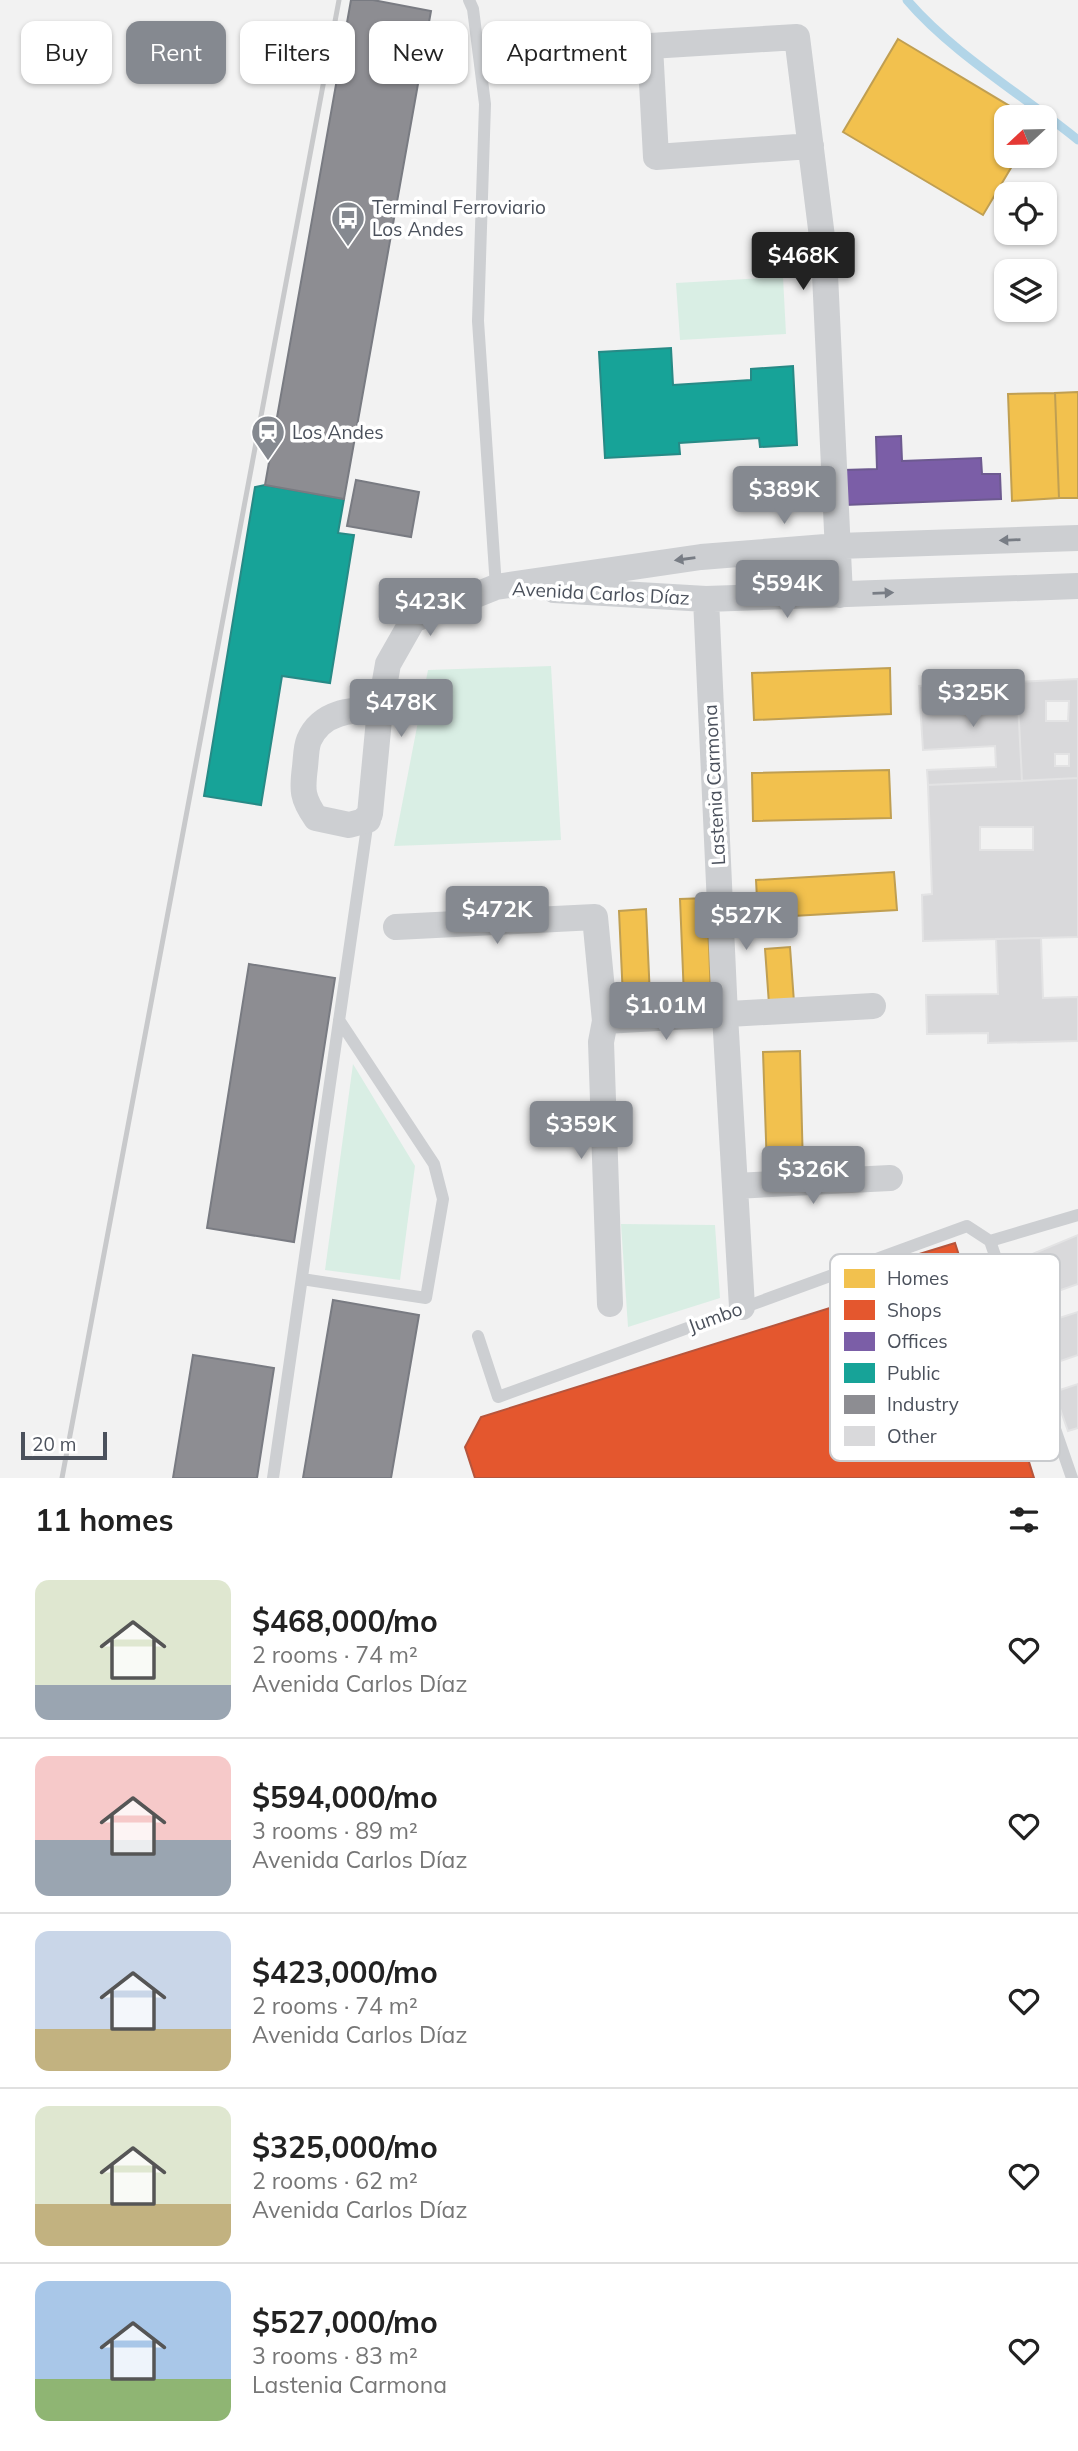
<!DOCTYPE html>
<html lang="en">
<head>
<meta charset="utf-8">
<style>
	body { margin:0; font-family:Mulish,sans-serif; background:#f6f6f6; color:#222; height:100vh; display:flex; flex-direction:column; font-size:26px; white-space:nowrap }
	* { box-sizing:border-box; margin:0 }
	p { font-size:23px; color:#767676 }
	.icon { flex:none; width:38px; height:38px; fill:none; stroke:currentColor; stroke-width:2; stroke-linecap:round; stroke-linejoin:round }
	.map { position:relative; height:1478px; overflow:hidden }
	.sheet { display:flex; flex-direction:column; background:#fff; flex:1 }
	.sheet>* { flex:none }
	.hud { position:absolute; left:21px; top:21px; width:700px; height:63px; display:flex; gap:14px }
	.needle { width:46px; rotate:248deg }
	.buttons { position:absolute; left:994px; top:105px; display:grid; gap:14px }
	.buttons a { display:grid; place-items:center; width:63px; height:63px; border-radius:14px; background:#fff; box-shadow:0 2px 5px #0004; font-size:35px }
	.scale { position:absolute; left:21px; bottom:18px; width:86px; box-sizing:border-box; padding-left:7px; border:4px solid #4b515c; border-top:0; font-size:19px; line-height:24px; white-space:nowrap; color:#4b515c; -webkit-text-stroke:5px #fff; paint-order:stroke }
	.price { position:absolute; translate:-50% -60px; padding:0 16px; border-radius:7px; background:#858990; color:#fff; font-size:23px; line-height:46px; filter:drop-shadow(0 2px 4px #0008) }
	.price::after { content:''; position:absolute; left:50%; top:42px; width:21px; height:16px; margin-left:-10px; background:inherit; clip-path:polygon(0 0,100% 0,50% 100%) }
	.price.active { background:#222; color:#fff }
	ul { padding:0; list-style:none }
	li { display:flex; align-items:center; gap:21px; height:175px; padding:0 35px }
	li+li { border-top:2px solid #e0e0e0 }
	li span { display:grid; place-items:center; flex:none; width:196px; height:140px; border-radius:14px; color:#555 }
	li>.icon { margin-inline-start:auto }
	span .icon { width:84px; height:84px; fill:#fffc; stroke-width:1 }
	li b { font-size:30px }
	h2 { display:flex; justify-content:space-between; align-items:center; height:84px; padding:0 35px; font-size:30px }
	.pill { padding:0 24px; border-radius:14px; background:#fff; box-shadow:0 2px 5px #0004; font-size:24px; line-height:63px }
	.pill.active { background:#858990; color:#fff }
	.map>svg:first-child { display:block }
	.green { fill:#d9eee4 }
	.homes { fill:#f2c14e; stroke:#c09f52; stroke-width:2 }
	.shops { fill:#e4572e; stroke:#b6553c; stroke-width:2 }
	.offices { fill:#7b5ea7; stroke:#6d5a90; stroke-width:2 }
	.public { fill:#17a398; stroke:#278a86; stroke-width:2 }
	.industry { fill:#8d8d92; stroke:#797b82; stroke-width:2 }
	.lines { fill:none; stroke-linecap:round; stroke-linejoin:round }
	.stream { stroke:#b2d5e8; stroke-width:9 }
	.building { fill:#d9d9db; stroke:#e3e3e4; stroke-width:2; fill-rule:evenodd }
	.service { stroke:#cdcfd2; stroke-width:12 }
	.minor { stroke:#cdcfd2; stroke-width:26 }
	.rail { stroke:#c8c9cb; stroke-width:5 }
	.oneway { fill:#787d85 }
	.labels { text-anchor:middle; stroke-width:7; stroke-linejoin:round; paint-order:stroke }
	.poi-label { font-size:19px; fill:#4b515c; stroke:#fff; text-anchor:start }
	.street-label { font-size:19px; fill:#4b515c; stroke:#fff }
	.key { fill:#fff; stroke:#c9cbce; stroke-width:2 }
	.key-label { font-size:19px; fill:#4b515c }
</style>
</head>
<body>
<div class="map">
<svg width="1078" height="1478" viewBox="0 0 1078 1478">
	<rect width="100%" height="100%" fill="#f2f2f2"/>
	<path class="green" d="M 783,277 L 786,334 L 680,340 L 676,283 Z
		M 551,666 L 561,840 L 394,846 L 428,670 Z
		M 353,1064 L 415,1166 L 400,1280 L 325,1270 Z
		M 621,1224 L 715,1225 L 720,1298 L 628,1327 Z"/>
	<path class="homes" d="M 898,39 L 1028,117 L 1006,117 L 1006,156 L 1018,156 L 983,215 L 843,132 Z
		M 1078,392 L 1078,498 L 1059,498 L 1055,393 Z
		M 1055,393 L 1059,498 L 1012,501 L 1008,394 Z
		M 890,668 L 891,714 L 754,720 L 752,673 Z
		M 889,770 L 891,818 L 753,821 L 752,773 Z
		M 894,872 L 897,910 L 758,918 L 756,880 Z
		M 707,898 L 711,996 L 684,997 L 680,899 Z
		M 646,909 L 650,997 L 623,998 L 619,911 Z
		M 790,947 L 794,1002 L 769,1004 L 765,949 Z
		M 800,1051 L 803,1168 L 767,1169 L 763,1052 Z"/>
	<path class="shops" d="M 955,1243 L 965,1274 L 981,1270 L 1015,1379 L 1004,1382 L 1034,1478 L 475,1478 L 465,1447 L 481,1417 L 849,1302 L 841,1278 Z"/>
	<path class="offices" d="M 901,436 L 902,461 L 981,458 L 982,474 L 1000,474 L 1001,499 L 845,505 L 844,470 L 877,469 L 876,437 Z"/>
	<path class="public" d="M 671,348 L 673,385 L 751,380 L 751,369 L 793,366 L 797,445 L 760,447 L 759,438 L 679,443 L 680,454 L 605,458 L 599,352 Z
		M 265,485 L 344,499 L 338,533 L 354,535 L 330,683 L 282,676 L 261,805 L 204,796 L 255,487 Z"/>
	<path class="industry" d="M 351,0 L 373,0 L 431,11 L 344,499 L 265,485 Z
		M 356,480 L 419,492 L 411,537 L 347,526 Z
		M 249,964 L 335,978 L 294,1242 L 207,1228 Z
		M 333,1300 L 419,1315 L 391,1478 L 303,1478 Z
		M 193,1355 L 274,1368 L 257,1478 L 173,1478 Z"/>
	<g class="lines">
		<path class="stream" d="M 907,0 C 951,52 1024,96 1078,140"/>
	</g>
	<path class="building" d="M 1078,679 L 1078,778 L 1022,781 L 1017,682 ZM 1046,701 L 1069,701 L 1068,721 L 1046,721 ZM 1055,754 L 1069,754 L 1069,766 L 1055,766 Z
		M 1017,682 L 1022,781 L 928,785 L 927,770 L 996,767 L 995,746 L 923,750 L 919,686 Z
		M 1078,778 L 1078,937 L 923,941 L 922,895 L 932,894 L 928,785 ZM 980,827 L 1033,827 L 1033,850 L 980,850 Z
		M 1041,938 L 1043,998 L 1078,997 L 1078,1041 L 988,1043 L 988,1033 L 927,1034 L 926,995 L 998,994 L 996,939 Z
		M 1078,1235 L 1078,1284 L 1027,1302 L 1011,1263 Z
		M 1078,1312 L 1078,1355 L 1049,1365 L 1034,1326 Z
		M 1078,1384 L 1078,1428 L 1068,1431 L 1054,1392 Z"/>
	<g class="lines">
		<path class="service" d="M 469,0 L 473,9 L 485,104 L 478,321 L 496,587
			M 990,1241 L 1078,1215
			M 302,1279 L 426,1298 L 443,1199 L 434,1164 L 339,1020
			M 478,1336 L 498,1397 L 967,1226 L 990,1241 L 1072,1478
			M 273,1478 L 368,820"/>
		<path class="minor" d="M 811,146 L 656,157 L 650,46 L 797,37 L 824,253 L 840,595
			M 554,590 L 706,599 L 1078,586
			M 706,599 L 725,1015 L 742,1307
			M 380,709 L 388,664 L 413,620 L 496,587 L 701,557 L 838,546 L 1078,538
			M 380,709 L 370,814 L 365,819 L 368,820 L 349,825 L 316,818 C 302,798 302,790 305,767 C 306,758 306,747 309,740 C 322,710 354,710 380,709 Z
			M 396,927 L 595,917 L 605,1021 L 601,1042 L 610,1304
			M 605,1021 L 873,1006
			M 735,1186 L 890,1178"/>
		<path class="rail" d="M 62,1478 L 339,0"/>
	</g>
	<defs><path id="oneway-solid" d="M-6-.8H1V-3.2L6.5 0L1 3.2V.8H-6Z" transform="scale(1.75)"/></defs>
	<g class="oneway">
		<use href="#oneway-solid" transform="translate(1010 540) rotate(178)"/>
		<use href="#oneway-solid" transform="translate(685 559) rotate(172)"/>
		<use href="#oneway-solid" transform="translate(883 593) rotate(-2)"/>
	</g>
	<defs>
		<g id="bus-pin" transform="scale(1.75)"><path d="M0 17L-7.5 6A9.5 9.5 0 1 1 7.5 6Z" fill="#858990" stroke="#fff"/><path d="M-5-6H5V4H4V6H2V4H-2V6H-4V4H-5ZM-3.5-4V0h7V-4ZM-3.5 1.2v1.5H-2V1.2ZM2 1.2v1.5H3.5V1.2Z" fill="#fff"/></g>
		<g id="station-pin" transform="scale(1.75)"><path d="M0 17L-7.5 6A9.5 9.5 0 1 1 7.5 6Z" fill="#858990" stroke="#fff"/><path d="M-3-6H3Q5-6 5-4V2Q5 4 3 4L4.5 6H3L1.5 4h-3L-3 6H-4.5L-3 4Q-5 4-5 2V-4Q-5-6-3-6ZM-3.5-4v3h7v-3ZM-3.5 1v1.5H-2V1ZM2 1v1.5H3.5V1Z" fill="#fff"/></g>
	</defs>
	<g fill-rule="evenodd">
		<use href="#bus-pin" x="348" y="218"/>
		<use href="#station-pin" x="268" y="432"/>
	</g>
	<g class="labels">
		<g class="poi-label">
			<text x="372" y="214">Terminal Ferroviario<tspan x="372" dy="22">Los Andes</tspan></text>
			<text x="292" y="439">Los Andes</text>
		</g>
		<g class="street-label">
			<text transform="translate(601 593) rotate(3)" y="7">Avenida Carlos Díaz</text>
			<text transform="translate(714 785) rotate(-93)" y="7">Lastenia Carmona</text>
			<text transform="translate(715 1317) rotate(-20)" y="7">Jumbo</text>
		</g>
	</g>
	<rect x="830" y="1254" width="230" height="207" rx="10" class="key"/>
	<rect x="844" y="1269" width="31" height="19" fill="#f2c14e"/>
	<rect x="844" y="1300" width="31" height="20" fill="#e4572e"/>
	<rect x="844" y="1332" width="31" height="19" fill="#7b5ea7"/>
	<rect x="844" y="1363" width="31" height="20" fill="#17a398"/>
	<rect x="844" y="1395" width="31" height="19" fill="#8d8d92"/>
	<rect x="844" y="1426" width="31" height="20" fill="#d9d9db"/>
	<g class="key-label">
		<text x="887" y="1285">Homes</text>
		<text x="887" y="1317">Shops</text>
		<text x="887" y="1348">Offices</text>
		<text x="887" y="1380">Public</text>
		<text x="887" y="1411">Industry</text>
		<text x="887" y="1443">Other</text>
	</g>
</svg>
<div class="buttons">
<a><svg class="needle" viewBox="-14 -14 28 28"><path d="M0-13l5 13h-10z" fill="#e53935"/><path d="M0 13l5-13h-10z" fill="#767676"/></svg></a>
<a><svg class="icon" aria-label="locate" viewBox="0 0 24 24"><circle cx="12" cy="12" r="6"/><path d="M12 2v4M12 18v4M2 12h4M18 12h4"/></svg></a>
<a><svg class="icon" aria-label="layers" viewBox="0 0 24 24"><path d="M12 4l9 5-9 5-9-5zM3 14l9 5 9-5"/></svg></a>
</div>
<div class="scale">20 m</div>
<b class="price active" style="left:803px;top:292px">$468K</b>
<b class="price" style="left:784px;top:526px">$389K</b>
<b class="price" style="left:787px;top:620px">$594K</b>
<b class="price" style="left:430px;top:638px">$423K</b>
<b class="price" style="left:973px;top:729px">$325K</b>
<b class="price" style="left:401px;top:739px">$478K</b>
<b class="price" style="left:497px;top:946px">$472K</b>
<b class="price" style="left:746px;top:952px">$527K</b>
<b class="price" style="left:666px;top:1042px">$1.01M</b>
<b class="price" style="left:581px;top:1161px">$359K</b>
<b class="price" style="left:813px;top:1206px">$326K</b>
<div class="hud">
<a class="pill">Buy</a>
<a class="pill active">Rent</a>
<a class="pill">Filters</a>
<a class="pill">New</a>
<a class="pill">Apartment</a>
</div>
</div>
<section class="sheet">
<h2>11 homes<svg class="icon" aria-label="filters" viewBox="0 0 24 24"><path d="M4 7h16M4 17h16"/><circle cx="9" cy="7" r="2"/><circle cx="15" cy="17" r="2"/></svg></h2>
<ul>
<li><span style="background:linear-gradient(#dfe7d0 75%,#9aa5b1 0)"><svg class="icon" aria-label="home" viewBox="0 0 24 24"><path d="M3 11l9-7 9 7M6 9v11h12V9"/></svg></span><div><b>$468,000/mo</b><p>2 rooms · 74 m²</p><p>Avenida Carlos Díaz</p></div><svg class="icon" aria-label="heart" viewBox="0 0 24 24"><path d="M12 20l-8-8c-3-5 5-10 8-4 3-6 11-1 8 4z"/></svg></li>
<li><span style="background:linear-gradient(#f6c9c9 60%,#9aa5b1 0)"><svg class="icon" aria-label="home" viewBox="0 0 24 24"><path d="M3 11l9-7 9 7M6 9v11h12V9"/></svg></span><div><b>$594,000/mo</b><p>3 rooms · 89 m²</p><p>Avenida Carlos Díaz</p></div><svg class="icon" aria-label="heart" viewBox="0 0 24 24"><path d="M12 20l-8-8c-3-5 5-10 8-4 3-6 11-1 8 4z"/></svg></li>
<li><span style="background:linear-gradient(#c9d6e8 70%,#c2b280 0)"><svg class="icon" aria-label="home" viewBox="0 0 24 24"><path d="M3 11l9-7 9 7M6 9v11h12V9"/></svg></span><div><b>$423,000/mo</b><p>2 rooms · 74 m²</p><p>Avenida Carlos Díaz</p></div><svg class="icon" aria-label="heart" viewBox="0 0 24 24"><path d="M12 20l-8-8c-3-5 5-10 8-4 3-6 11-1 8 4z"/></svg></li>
<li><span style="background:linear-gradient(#dfe7d0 70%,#c2b280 0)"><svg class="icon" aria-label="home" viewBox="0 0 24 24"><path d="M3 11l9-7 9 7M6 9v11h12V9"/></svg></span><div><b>$325,000/mo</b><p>2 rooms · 62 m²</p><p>Avenida Carlos Díaz</p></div><svg class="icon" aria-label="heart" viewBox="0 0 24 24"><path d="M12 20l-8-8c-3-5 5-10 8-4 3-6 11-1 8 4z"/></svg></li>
<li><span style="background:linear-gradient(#a9c7e8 70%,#8fb573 0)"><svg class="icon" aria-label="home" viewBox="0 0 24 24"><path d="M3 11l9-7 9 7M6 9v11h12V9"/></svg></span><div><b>$527,000/mo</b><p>3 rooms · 83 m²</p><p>Lastenia Carmona</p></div><svg class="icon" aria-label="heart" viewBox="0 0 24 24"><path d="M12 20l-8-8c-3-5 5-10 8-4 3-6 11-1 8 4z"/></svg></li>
</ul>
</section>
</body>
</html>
